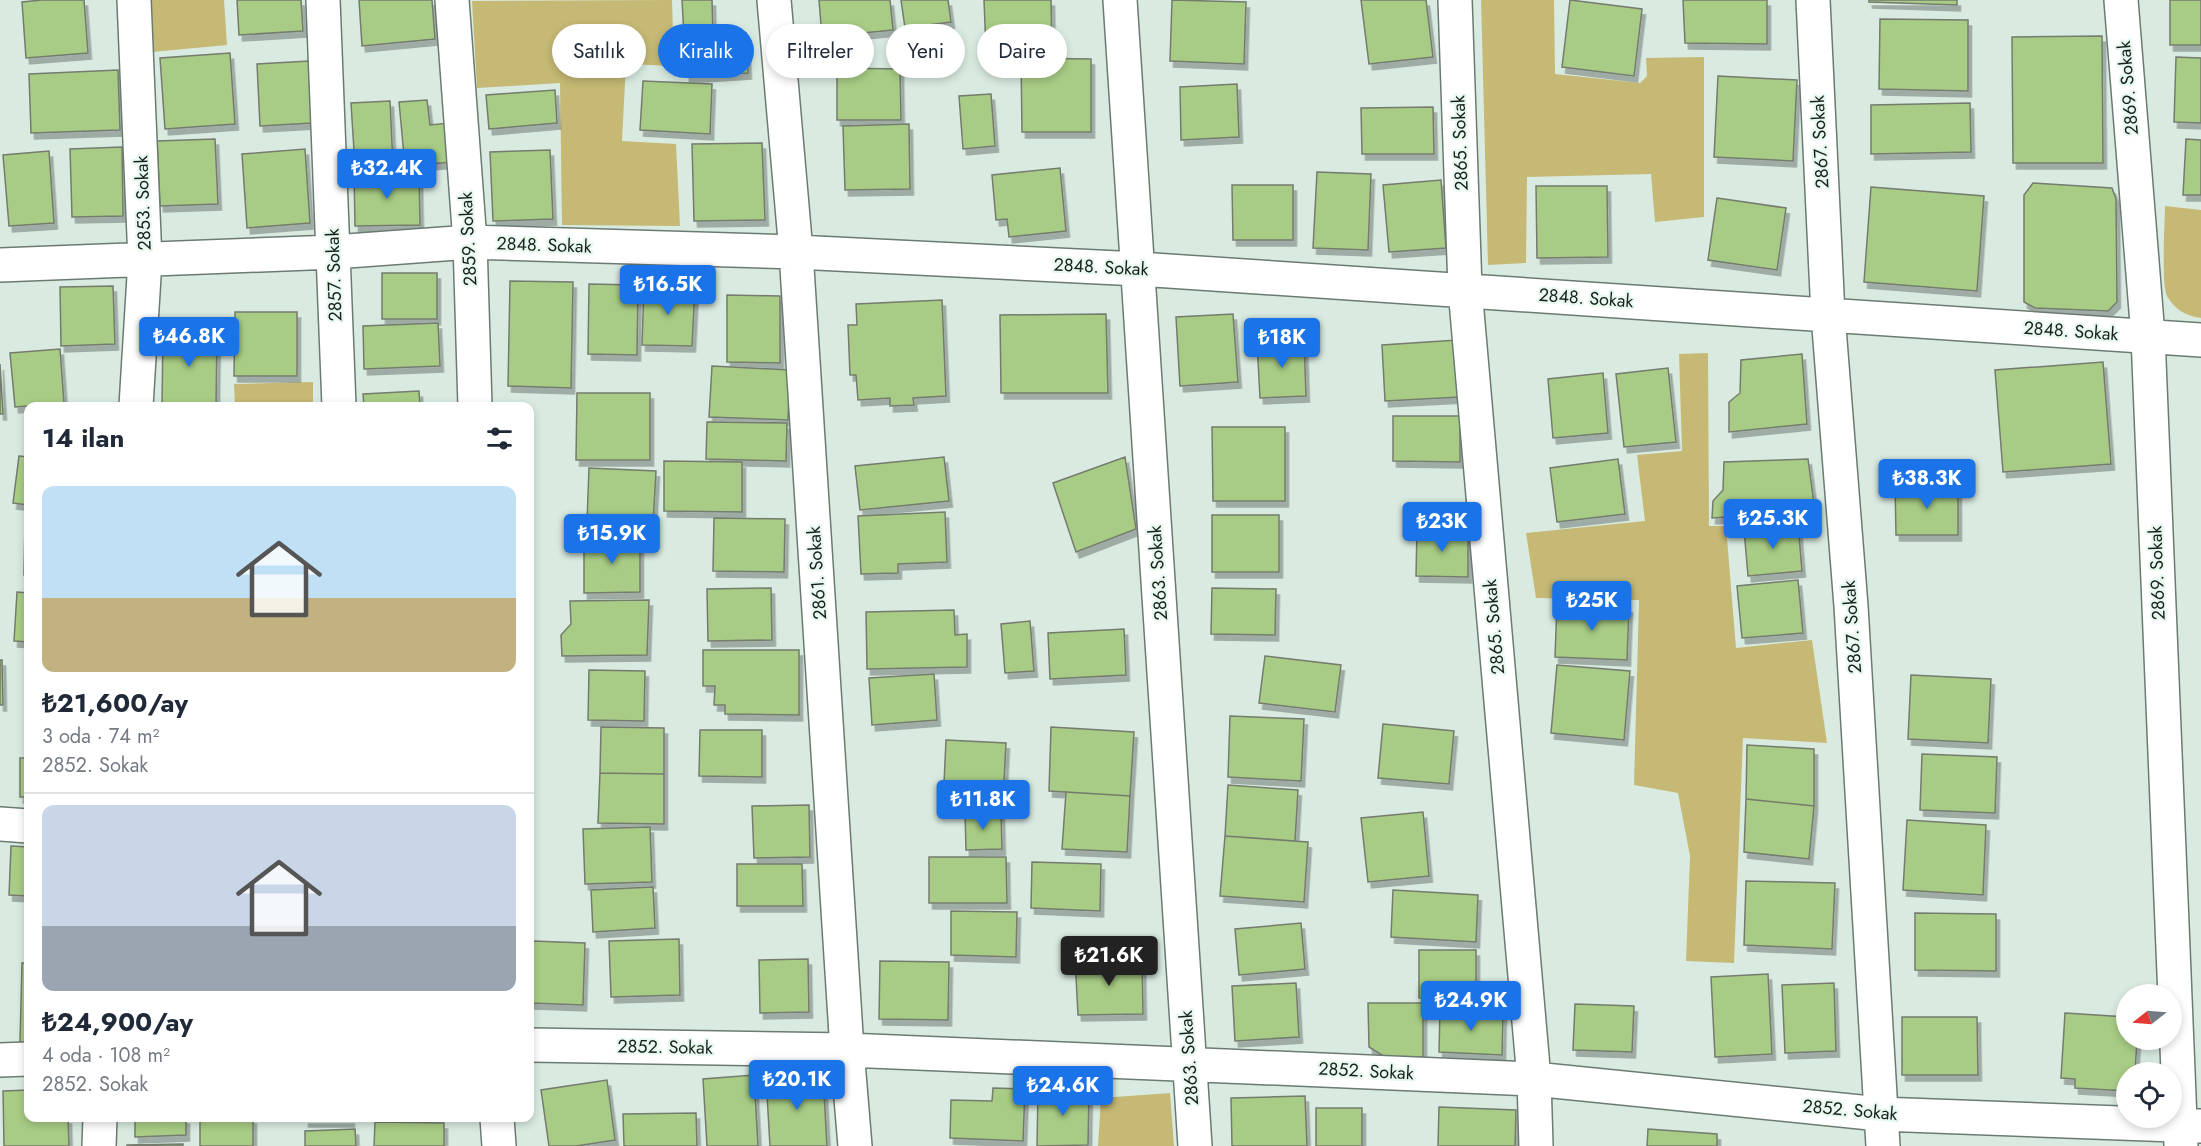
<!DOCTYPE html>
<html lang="tr">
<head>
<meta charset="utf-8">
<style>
	body { margin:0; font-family:Jost,sans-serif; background:#f6f6f7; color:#1f2937; height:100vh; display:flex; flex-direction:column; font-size:22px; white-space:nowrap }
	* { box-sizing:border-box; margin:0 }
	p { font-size:20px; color:#747a83 }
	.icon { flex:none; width:33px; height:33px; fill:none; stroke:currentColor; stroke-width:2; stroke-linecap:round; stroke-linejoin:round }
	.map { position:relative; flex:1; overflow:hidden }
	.side { position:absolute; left:24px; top:402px; width:510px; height:720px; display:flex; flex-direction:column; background:#fff; border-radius:12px; box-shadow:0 3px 9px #0003 }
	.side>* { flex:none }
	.top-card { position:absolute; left:552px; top:24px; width:570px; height:54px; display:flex; gap:12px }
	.needle { width:39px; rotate:253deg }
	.buttons { position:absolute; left:2116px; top:984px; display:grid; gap:12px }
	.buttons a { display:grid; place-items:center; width:66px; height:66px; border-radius:50%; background:#fff; box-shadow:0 3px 9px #0003; font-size:30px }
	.price { position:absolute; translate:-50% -51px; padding:0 14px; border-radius:6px; background:#1a73e8; color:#fff; font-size:20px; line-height:39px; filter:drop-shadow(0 2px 3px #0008) }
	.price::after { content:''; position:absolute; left:50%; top:36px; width:18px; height:14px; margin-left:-9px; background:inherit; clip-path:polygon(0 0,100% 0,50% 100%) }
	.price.current { background:#222; color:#fff }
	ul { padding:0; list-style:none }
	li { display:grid; align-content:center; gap:12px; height:318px; padding:0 18px }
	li+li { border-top:2px solid #e0e1e3 }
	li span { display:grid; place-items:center; height:186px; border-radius:12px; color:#555 }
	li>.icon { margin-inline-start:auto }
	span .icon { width:108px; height:108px; fill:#fffc; stroke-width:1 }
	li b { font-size:26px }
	h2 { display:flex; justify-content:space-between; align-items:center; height:72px; padding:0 18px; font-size:26px }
	.tag { padding:0 21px; border-radius:27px; background:#fff; box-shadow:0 3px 9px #0003; font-size:21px; line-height:54px }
	.tag.current { background:#1a73e8; color:#fff }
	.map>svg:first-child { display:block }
	.green { fill:#c6b975 }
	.building { fill:#a8cc85; stroke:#747c6e; stroke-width:1.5; filter:url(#shadow) }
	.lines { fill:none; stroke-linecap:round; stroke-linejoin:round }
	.minor-casing { stroke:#6b7b72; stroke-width:36 }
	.minor { stroke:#fff; stroke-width:33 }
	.labels { text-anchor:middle; stroke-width:4.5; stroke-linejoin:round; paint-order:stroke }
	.street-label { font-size:18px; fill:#19201c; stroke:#e7f9ee }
</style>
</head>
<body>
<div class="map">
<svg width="2201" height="1146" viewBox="0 0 2201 1146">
	<defs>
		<filter id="shadow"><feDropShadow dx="3.5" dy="6" stdDeviation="0" flood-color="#0004"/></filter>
	</defs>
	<rect width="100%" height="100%" fill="#d9ebe1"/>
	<path class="green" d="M 148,0 L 224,0 L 227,45 L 152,52 Z
		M 672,0 L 674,66 L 626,64 L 622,141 L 676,144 L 680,226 L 562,225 L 560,83 L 477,88 L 472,1 Z
		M 1481,0 L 1554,0 L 1555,74 L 1640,83 L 1647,76 L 1646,58 L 1704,57 L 1704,217 L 1655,222 L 1651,174 L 1527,177 L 1526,263 L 1488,265 Z
		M 2165,206 L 2201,210 L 2201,318 C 2186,316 2175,310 2167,296 C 2161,285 2165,222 2165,206 Z
		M 1708,353 L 1709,526 L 1726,526 L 1736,648 L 1812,640 L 1827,743 L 1743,738 L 1734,963 L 1686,961 L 1690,856 L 1678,793 L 1634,785 L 1639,600 L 1536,598 L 1526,533 L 1645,521 L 1637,455 L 1682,451 L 1679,354 Z
		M 313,382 L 313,406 L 235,406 L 234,384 Z
		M 1170,1093 L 1174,1146 L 1098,1146 L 1101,1098 Z"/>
	<path class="building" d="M 42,0 L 84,0 L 88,53 L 26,58 L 22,2 Z
		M 237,0 L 301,0 L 303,31 L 239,35 Z
		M 359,0 L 432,0 L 435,39 L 362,46 Z
		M 682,0 L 712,0 L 713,35 L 684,36 Z
		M 819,0 L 890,0 L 893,30 L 822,37 Z
		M 901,0 L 948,0 L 951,22 L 905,28 Z
		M 984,0 L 1051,0 L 1052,49 L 986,50 Z
		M 1172,0 L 1246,2 L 1244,64 L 1170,61 Z
		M 1361,0 L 1426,0 L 1433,57 L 1369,64 Z
		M 1570,0 L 1642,9 L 1634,76 L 1562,67 Z
		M 1683,0 L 1767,0 L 1767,44 L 1685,43 Z
		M 1869,0 L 1957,0 L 1957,5 L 1869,2 Z
		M 2170,0 L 2201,0 L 2201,45 L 2170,45 Z
		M 1880,19 L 1968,20 L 1968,91 L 1879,89 Z
		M 746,33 L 748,73 L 686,77 L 684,36 Z
		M 2102,36 L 2103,163 L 2013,163 L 2012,37 Z
		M 230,53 L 235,124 L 165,129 L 160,58 Z
		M 2176,57 L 2201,58 L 2201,123 L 2174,122 Z
		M 1021,58 L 1091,59 L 1091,132 L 1022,132 Z
		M 309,61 L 313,123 L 260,126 L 257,64 Z
		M 837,68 L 900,69 L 901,120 L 837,120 Z
		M 118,70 L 120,130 L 31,133 L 29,74 Z
		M 1718,76 L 1797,80 L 1793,161 L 1714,157 Z
		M 643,81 L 712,84 L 710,134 L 640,130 Z
		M 1237,84 L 1239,137 L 1181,140 L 1180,87 Z
		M 555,90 L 557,123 L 489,129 L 486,95 Z
		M 991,94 L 995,146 L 963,149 L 959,96 Z
		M 427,100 L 430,125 L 449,123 L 453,162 L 405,166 L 399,102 Z
		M 390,101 L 393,165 L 355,167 L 351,103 Z
		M 1970,103 L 1971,152 L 1871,154 L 1871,105 Z
		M 1433,107 L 1434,154 L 1362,154 L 1361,108 Z
		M 909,124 L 910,189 L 845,190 L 843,126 Z
		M 215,139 L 218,204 L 160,206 L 157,141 Z
		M 2186,139 L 2201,140 L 2201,195 L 2183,195 Z
		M 762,143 L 765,220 L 694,221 L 692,144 Z
		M 122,147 L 123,216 L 72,217 L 70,149 Z
		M 305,149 L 310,223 L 247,228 L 242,154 Z
		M 550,150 L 553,219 L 493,221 L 490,152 Z
		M 49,151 L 54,223 L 9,226 L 3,155 Z
		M 1060,168 L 1066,231 L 1009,237 L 1007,219 L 996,220 L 992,175 Z
		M 1317,172 L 1371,174 L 1368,250 L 1313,248 Z
		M 419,173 L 420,225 L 355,226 L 354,174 Z
		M 1441,180 L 1446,248 L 1389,252 L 1383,185 Z
		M 2033,183 L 2112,188 L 2116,199 L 2117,302 L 2108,311 L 2035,308 L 2024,302 L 2024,195 Z
		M 1232,185 L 1293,185 L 1293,240 L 1233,240 Z
		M 1536,186 L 1607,186 L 1608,257 L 1537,258 Z
		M 1871,187 L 1984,196 L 1977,291 L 1864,282 Z
		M 1717,198 L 1786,208 L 1777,270 L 1708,260 Z
		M 382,273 L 437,273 L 437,319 L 382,319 Z
		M 510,281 L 573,282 L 571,388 L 508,386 Z
		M 589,284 L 638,285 L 637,355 L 588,354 Z
		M 644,285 L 695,287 L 692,346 L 642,345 Z
		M 113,286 L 115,344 L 61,346 L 60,287 Z
		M 727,295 L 780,296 L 780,363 L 727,362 Z
		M 942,300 L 946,396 L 913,398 L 914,405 L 890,406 L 890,398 L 858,400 L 856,375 L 850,375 L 848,325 L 857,325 L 856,304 Z
		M 235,312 L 297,312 L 297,376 L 234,376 Z
		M 1106,314 L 1108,393 L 1001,393 L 1000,315 Z
		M 1233,314 L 1238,382 L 1180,386 L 1176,317 Z
		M 438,323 L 440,366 L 364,369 L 363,326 Z
		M 163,330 L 217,331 L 216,406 L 162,406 Z
		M 1304,339 L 1306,396 L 1260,398 L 1257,342 Z
		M 1457,340 L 1461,397 L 1385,401 L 1382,345 Z
		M 60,349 L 64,403 L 15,407 L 10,353 Z
		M 1802,354 L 1807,424 L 1729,432 L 1729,402 L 1740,393 L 1741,360 Z
		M 2103,362 L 2111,464 L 2003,472 L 1995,370 Z
		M 0,364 L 3,414 L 0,414 Z
		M 712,366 L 790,370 L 788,420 L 709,417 Z
		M 1668,368 L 1676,442 L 1624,447 L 1616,374 Z
		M 1603,373 L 1608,433 L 1553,438 L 1548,379 Z
		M 419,391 L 420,406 L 364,406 L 363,394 Z
		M 577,393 L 650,393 L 650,460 L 576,460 Z
		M 1393,416 L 1460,416 L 1460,462 L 1393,461 Z
		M 707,422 L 787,423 L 786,461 L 706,459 Z
		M 1212,427 L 1285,427 L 1285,501 L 1213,501 Z
		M 19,456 L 28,457 L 28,505 L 13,503 Z
		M 944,457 L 949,501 L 860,510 L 855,466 Z
		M 1125,457 L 1136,529 L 1076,552 L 1053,483 Z
		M 1618,459 L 1625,514 L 1557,522 L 1550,468 Z
		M 1808,459 L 1815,511 L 1712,518 L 1713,501 L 1723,490 L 1724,462 Z
		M 664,461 L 742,462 L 742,512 L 664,511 Z
		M 589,468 L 656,471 L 653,525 L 587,522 Z
		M 1958,484 L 1958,535 L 1896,535 L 1895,485 Z
		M 945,512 L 947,562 L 898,564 L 898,573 L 861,574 L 858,516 Z
		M 1212,515 L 1279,515 L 1279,572 L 1212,572 Z
		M 714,518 L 785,519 L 784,572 L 713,571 Z
		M 25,522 L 28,522 L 28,575 L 24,575 Z
		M 1798,524 L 1802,571 L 1748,576 L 1744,529 Z
		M 1417,528 L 1468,529 L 1468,577 L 1416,576 Z
		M 640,537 L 640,592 L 584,593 L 584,538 Z
		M 1798,580 L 1803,633 L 1742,638 L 1737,586 Z
		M 771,588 L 772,640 L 708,641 L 707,589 Z
		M 1212,588 L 1276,589 L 1275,635 L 1211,634 Z
		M 17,592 L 28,593 L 28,642 L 14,641 Z
		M 649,600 L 647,655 L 562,656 L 561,635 L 571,624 L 570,601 Z
		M 1557,605 L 1629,607 L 1627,660 L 1555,657 Z
		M 954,610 L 955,635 L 967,634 L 967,667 L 867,669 L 866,612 Z
		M 1030,621 L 1034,671 L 1005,673 L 1001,624 Z
		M 1124,629 L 1126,675 L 1050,679 L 1048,633 Z
		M 703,650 L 799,650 L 799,715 L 725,714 L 725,705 L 714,705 L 715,686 L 703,686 Z
		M 27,653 L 28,653 L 28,706 L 26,706 Z
		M 1265,656 L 1341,665 L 1335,712 L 1259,703 Z
		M 0,660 L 2,660 L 3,705 L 0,705 Z
		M 1557,665 L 1630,671 L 1624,740 L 1551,733 Z
		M 589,670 L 645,671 L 644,721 L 588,720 Z
		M 934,674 L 937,720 L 872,725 L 869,678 Z
		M 1911,675 L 1991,679 L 1988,743 L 1908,739 Z
		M 1230,716 L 1304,719 L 1301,781 L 1228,777 Z
		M 1383,724 L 1454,731 L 1449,784 L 1378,778 Z
		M 601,727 L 664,728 L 664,774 L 600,773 Z
		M 1051,727 L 1134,732 L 1130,796 L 1049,791 Z
		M 700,730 L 762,730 L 762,777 L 699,776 Z
		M 946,740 L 1006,743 L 1004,781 L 1014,782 L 1012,808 L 943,805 Z
		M 1747,745 L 1814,749 L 1814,806 L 1746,799 Z
		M 1922,754 L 1997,757 L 1995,813 L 1920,810 Z
		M 20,758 L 28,758 L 28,797 L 20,797 Z
		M 600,773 L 664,774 L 664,824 L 598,823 Z
		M 1228,785 L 1298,790 L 1295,841 L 1225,836 Z
		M 1066,792 L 1130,796 L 1127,852 L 1062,849 Z
		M 1746,799 L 1814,806 L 1809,859 L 1744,852 Z
		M 809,805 L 810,857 L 754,858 L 752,806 Z
		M 1423,812 L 1429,876 L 1368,882 L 1361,818 Z
		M 965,813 L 1001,813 L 1002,849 L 966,850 Z
		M 1907,820 L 1986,825 L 1983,895 L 1903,890 Z
		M 650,827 L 652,882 L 585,884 L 583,829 Z
		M 1225,836 L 1308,842 L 1304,902 L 1220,896 Z
		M 11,846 L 28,847 L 28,896 L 9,895 Z
		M 929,857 L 1006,857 L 1007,903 L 929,903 Z
		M 1032,862 L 1101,864 L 1100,911 L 1031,908 Z
		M 737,864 L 802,864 L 803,906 L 737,906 Z
		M 1746,881 L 1835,883 L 1832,949 L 1744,945 Z
		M 653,887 L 655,928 L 593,932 L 591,890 Z
		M 1393,890 L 1478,895 L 1476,942 L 1391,937 Z
		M 951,911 L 1017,912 L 1016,957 L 951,955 Z
		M 1915,913 L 1996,914 L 1996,971 L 1915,970 Z
		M 1301,923 L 1305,969 L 1239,975 L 1235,929 Z
		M 679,939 L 680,995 L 611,997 L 609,941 Z
		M 533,941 L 585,943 L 583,1005 L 530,1003 Z
		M 1419,950 L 1476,950 L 1476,999 L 1419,998 Z
		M 1075,958 L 1142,960 L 1143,1014 L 1078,1015 Z
		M 808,959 L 809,1012 L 760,1013 L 759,960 Z
		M 880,961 L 949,962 L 948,1020 L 879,1019 Z
		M 22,963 L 28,963 L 28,1043 L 20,1042 Z
		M 1768,974 L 1772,1054 L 1715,1057 L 1711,977 Z
		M 1296,983 L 1299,1037 L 1235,1041 L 1232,986 Z
		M 1834,983 L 1836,1051 L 1785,1053 L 1782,985 Z
		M 1368,1003 L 1423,1003 L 1423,1057 L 1385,1057 L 1369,1047 Z
		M 1575,1004 L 1634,1006 L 1632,1052 L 1573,1050 Z
		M 1440,1009 L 1503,1011 L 1502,1055 L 1439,1052 Z
		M 2065,1013 L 2127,1017 L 2127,1040 L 2137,1040 L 2135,1072 L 2127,1072 L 2127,1091 L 2075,1088 L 2075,1079 L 2061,1078 Z
		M 1902,1017 L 1977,1017 L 1978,1075 L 1902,1075 Z
		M 754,1075 L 758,1146 L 707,1146 L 703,1079 Z
		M 823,1075 L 827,1146 L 770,1146 L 766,1078 Z
		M 607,1080 L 615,1140 L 576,1146 L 549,1146 L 541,1090 Z
		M 993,1088 L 1025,1089 L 1023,1141 L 950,1138 L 951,1100 L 992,1101 Z
		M 1038,1089 L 1089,1090 L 1088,1145 L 1037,1146 Z
		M 28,1090 L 28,1118 L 68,1118 L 69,1146 L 4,1146 L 3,1091 Z
		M 1305,1096 L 1307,1146 L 1232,1146 L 1231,1098 Z
		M 1439,1107 L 1516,1110 L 1515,1146 L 1438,1146 Z
		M 1316,1108 L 1362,1108 L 1362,1146 L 1316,1146 Z
		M 696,1113 L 697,1146 L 624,1146 L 623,1114 Z
		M 135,1118 L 186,1118 L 186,1135 L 135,1137 Z
		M 200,1118 L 253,1118 L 253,1146 L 200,1146 Z
		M 305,1118 L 351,1118 L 351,1121 L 305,1121 Z
		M 375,1122 L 444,1123 L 444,1146 L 374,1146 Z
		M 355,1129 L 356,1146 L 305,1146 L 305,1131 Z
		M 1648,1129 L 1717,1134 L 1717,1146 L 1647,1146 Z
		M 183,1144 L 183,1146 L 127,1146 L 127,1145 Z"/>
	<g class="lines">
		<g class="minor-casing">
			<path id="minor" d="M 134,0 L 145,260 L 136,406
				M 323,0 L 339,406
				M 452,0 L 470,242 L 475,406
				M 774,0 L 796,252 L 847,1050 L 855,1146
				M 1120,0 L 1195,1146
				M 1455,0 L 1465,289 L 1534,1079 L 1536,1146
				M 1813,0 L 1828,315 L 1851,606 L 1883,1146
				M 2121,0 L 2148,336 L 2181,1145
				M 0,265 L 334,252 L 470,242 L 796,252 L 1139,269 L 2201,340
				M 0,824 L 28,826
				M 530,1045 L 847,1050 L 1534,1079 L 1880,1114 L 2201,1126
				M 0,1060 L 28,1059
				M 497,1118 L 499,1146
				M 99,1146 L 100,1118"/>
		</g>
		<use href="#minor" class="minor"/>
	</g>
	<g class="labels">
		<g class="street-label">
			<text transform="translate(2128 88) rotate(-95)" y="6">2869. Sokak</text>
			<text transform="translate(1820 142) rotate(-93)" y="6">2867. Sokak</text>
			<text transform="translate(1460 143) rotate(-92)" y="6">2865. Sokak</text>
			<text transform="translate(143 203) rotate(-92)" y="6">2853. Sokak</text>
			<text transform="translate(468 239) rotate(-93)" y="6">2859. Sokak</text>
			<text transform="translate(544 245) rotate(2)" y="6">2848. Sokak</text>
			<text transform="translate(1101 267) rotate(3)" y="6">2848. Sokak</text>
			<text transform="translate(334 275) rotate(-92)" y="6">2857. Sokak</text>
			<text transform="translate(1586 298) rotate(4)" y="6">2848. Sokak</text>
			<text transform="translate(2071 331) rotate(4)" y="6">2848. Sokak</text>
			<text transform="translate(817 573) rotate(-94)" y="6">2861. Sokak</text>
			<text transform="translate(1158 573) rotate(-94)" y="6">2863. Sokak</text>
			<text transform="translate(2157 573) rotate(-92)" y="6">2869. Sokak</text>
			<text transform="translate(1494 627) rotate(-95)" y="6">2865. Sokak</text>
			<text transform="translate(1852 627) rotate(-94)" y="6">2867. Sokak</text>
			<text transform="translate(665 1047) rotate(1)" y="6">2852. Sokak</text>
			<text transform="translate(1189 1058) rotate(-94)" y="6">2863. Sokak</text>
			<text transform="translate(1366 1071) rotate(3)" y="6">2852. Sokak</text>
			<text transform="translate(1850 1110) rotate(5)" y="6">2852. Sokak</text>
		</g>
	</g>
</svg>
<div class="buttons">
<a><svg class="needle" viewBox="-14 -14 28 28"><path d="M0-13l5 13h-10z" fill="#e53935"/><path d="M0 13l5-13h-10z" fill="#747a83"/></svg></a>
<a><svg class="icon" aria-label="locate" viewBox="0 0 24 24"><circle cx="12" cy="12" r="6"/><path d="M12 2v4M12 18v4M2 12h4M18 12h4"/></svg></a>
</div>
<b class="price" style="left:387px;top:200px">₺32.4K</b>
<b class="price" style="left:668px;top:316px">₺16.5K</b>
<b class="price" style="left:189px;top:368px">₺46.8K</b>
<b class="price" style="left:1282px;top:369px">₺18K</b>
<b class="price" style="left:1927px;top:510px">₺38.3K</b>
<b class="price" style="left:1773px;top:550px">₺25.3K</b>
<b class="price" style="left:1442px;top:553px">₺23K</b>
<b class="price" style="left:612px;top:565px">₺15.9K</b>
<b class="price" style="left:1592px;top:632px">₺25K</b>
<b class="price" style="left:983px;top:831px">₺11.8K</b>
<b class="price current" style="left:1109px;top:987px">₺21.6K</b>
<b class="price" style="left:1471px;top:1032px">₺24.9K</b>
<b class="price" style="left:797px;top:1111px">₺20.1K</b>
<b class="price" style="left:1063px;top:1117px">₺24.6K</b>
<div class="top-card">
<a class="tag">Satılık</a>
<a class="tag current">Kiralık</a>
<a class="tag">Filtreler</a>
<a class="tag">Yeni</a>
<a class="tag">Daire</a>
</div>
<section class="side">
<h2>14 ilan<svg class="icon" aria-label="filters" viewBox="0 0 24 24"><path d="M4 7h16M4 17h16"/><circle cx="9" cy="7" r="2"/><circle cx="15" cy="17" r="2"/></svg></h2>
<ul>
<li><span style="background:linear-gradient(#bfe0f5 60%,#c2b280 0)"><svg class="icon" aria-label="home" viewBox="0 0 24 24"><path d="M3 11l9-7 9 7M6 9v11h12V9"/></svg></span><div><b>₺21,600/ay</b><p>3 oda · 74 m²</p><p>2852. Sokak</p></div></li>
<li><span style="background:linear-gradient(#c9d6e8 65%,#9aa5b1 0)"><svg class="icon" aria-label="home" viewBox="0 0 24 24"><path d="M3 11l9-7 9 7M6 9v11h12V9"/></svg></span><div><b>₺24,900/ay</b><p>4 oda · 108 m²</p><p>2852. Sokak</p></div></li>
</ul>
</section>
</div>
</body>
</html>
